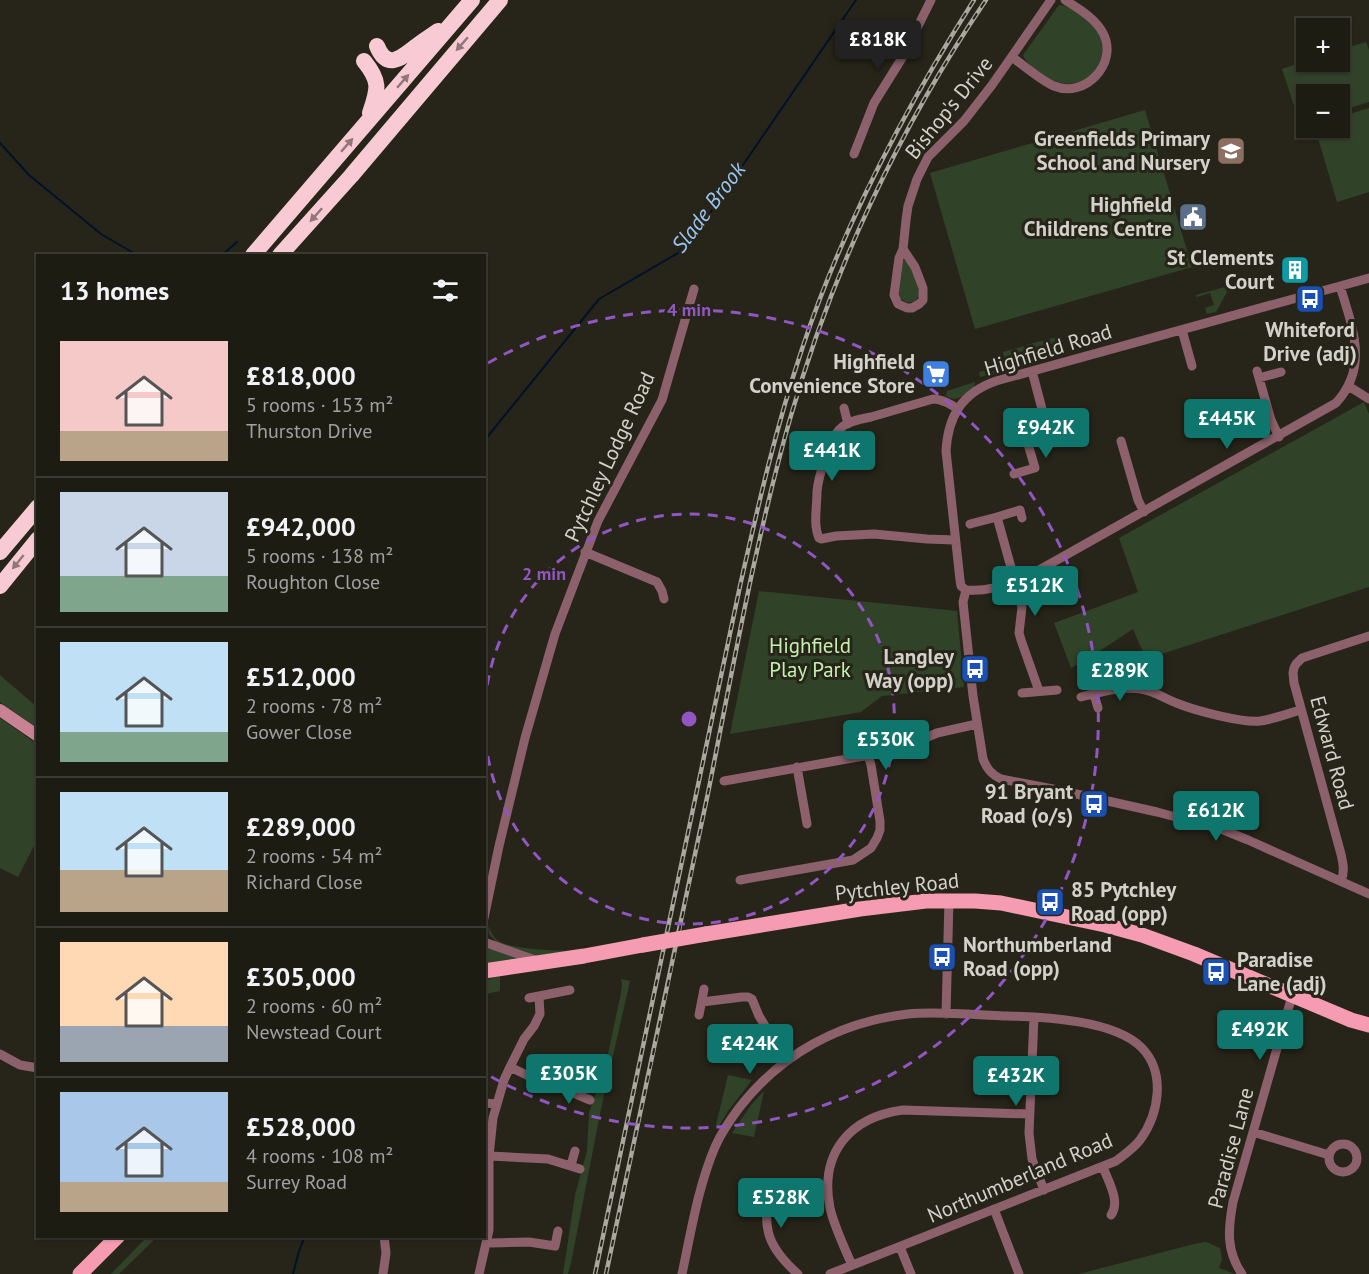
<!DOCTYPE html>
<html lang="en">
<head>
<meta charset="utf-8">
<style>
	body { margin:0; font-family:"PT Sans",sans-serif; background:#2a2921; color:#f1f3f6; height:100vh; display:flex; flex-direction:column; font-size:22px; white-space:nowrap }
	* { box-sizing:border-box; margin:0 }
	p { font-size:20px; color:#a0a1a0 }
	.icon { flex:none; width:33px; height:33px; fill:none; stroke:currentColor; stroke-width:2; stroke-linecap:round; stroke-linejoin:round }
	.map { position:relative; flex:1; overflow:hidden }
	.side { position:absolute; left:36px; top:254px; width:450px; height:984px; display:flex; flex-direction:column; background:#1d1c13; border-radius:0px; box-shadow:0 2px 4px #0004,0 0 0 2px #3b3a33 }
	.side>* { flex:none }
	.controls { position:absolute; left:1296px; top:18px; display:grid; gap:12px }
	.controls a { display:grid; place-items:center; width:54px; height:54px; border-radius:0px; background:#1d1c13; box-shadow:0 2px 4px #0004,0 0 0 2px #3b3a33; font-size:30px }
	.price { position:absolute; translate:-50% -51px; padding:0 14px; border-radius:6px; background:#0f766e; color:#fff; font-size:20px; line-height:39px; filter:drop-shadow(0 2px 3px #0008) }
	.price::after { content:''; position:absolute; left:50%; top:36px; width:18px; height:14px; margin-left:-9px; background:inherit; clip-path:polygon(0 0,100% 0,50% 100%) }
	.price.active { background:#222; color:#fff }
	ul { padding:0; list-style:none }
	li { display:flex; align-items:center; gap:18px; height:150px; padding:0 24px }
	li+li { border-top:2px solid #3b3a33 }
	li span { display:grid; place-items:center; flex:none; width:168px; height:120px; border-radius:0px; color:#555 }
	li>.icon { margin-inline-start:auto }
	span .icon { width:72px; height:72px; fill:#fffc; stroke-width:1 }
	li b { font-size:26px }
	h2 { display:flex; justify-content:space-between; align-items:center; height:72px; padding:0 24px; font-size:26px }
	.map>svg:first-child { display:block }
	.green { fill:#304329 }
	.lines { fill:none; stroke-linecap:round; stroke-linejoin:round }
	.stream { stroke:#00122a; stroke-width:2 }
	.street { stroke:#8d616b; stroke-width:9 }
	.secondary { stroke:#c88293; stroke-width:12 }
	.primary { stroke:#f69cb2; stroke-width:15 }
	.highway { stroke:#f7cad4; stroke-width:16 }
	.rail-casing { stroke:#a9a89f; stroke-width:4.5 }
	.rail { stroke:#272519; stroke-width:2; stroke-dasharray:7; stroke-linecap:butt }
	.primary-bridge { stroke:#f69cb2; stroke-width:15 }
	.oneway { fill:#8f7876 }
	.ring { fill:none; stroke:#9156c2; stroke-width:3; stroke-dasharray:10 8 }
	.labels { text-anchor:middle; stroke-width:6; stroke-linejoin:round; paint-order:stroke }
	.street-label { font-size:21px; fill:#d3d2ca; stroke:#272519 }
	.poi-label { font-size:21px; font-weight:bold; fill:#d3d2ca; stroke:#272519; text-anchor:end }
	.park-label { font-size:21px; fill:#c2f1af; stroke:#272519 }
	.water-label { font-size:22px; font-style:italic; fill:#9bc4f3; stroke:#272519 }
	.centre { fill:#9156c2; stroke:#272519; stroke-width:3 }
	.ring-label { font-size:18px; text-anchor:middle; font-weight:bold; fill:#9156c2; stroke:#272519; stroke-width:6; stroke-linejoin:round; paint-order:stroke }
</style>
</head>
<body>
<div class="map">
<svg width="1369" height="1274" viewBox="0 0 1369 1274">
	<rect width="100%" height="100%" fill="#272519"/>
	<path class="green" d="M 1059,5 C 1067,5 1072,10 1079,14 C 1087,19 1095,26 1099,34 C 1116,66 1078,98 1046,77 C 1038,72 1026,64 1023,55 Z
		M 1366,42 L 1369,50 L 1369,102 L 1340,111 L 1340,94 L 1306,94 L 1306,122 L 1300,124 L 1282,69 L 1306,61 L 1340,62 L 1340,50 Z
		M 1369,108 L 1369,192 L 1337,202 L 1315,128 L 1340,128 L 1340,117 Z
		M 1145,110 L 1192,267 L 975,329 L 930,173 Z
		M 905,260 L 907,260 L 917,281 L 919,296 L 915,301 L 907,303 L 901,299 L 898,296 L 903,261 Z
		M 1225,287 L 1227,292 L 1216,312 L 1207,314 L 1205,308 L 1214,305 L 1210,293 L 1197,297 L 1200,309 L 1196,295 Z
		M 1057,337 L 1061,353 L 1059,355 L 1037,361 L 1036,359 L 1031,360 L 1030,359 L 1054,352 L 1052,344 L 1027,349 L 1026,345 Z
		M 1024,346 L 1028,361 L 1024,362 L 1024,365 L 1007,370 L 1003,352 Z
		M 1004,365 L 1005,371 L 980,377 L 979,372 Z
		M 975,382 L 974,388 C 965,395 956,403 946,396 L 947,391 Z
		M 1364,402 L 1369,414 L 1369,587 L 1146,659 L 1133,629 L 1089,658 L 1071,668 L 1054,623 L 1138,592 L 1119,538 Z
		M 759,591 L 957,611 L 964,687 L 882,696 L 861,712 L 730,734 Z
		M 0,675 L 37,707 L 37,728 L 0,702 Z
		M 0,718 L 37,744 L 37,840 L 18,877 L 0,868 Z
		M 488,926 C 490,930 493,936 496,939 C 508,950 552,950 569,951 L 534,956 L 497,943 L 489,934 Z
		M 484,946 L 521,959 L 485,967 Z
		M 500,976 L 500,991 L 485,994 L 485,980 Z
		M 621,979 L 630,981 L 601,1109 L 571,1263 L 568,1274 L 563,1274 L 575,1195 L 587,1151 L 589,1113 L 606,1063 L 621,993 L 622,985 Z
		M 728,1075 L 752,1080 L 728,1111 L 719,1126 L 716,1125 Z
		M 764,1091 L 754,1137 L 732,1133 L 751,1105 Z
		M 148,1236 L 158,1236 L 119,1274 L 111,1274 Z
		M 1206,1242 L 1220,1248 L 1222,1259 L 1219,1268 L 1235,1274 L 1079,1274 L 1194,1244 Z"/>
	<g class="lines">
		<path class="stream" d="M 0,143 L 29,175 L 101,234 L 137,255
			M 222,255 L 237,242
			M 484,441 L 599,299 L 678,253 L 708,216 L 856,0
			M 293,1274 L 299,1251 L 305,1236"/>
		<path class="street" d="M 1012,57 C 1023,65 1043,82 1054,86 C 1085,99 1119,63 1103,33 C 1095,18 1079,9 1065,0
			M 854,154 L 874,103 L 902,58 L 931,0
			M 903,249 L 915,267 L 923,288 L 923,300 L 919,304 L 912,308 L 907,308 L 898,304 L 894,295 L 899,258 L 903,249 L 906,220 L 908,206 L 917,179 L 928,157 L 964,121 L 992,85 L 1051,0
			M 1182,330 L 1192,366
			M 1032,371 L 1047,428
			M 1257,371 L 1271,420 L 1279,437
			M 1259,378 L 1281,372
			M 1350,387 L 1369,399
			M 844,408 L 848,424
			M 1068,414 L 1075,440
			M 1121,441 L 1138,500 L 1144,512
			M 1014,474 L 1035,468 L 1025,434 L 1070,421
			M 997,517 L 1020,510 L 1022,518
			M 970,524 L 997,517 L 1022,607 L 1019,633 L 1021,640 L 1039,691
			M 955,540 L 927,539 L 874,534 L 836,536 L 821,539 L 819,538 C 813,525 817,507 817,492 C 818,478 830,437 841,428 C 848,421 861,419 871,417 C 892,411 912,405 933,399 C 942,399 950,404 958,409
			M 585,552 L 657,582 L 662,591 L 664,599
			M 966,590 L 961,586 L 960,580 L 946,451 C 948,416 962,393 996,381 L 1369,278
			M 966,590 L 963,602 L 973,696 L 983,759 C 987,769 991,774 1001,779 L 1063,791 L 1157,812 L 1221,829 L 1248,840 L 1369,894
			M 966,590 C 986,592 1006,586 1025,578 L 1336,403 C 1369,367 1353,329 1340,286
			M 1022,693 L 1057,690
			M 1094,694 L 1098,708
			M 1081,697 C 1101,692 1120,686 1141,689 C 1155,691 1165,699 1179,704 C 1197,711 1242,723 1260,721 C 1274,719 1287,714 1300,710
			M 797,767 L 807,824
			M 724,781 L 892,751 L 902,748 L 937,733 L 977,724
			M 740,880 L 853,860 L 871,848 L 877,838 L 880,830 L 880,821 L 871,765 L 868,755
			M 1341,881 C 1345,872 1343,863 1341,854 L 1294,683 L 1293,673 L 1294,668 L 1296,664 L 1302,658 L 1369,636
			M 484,918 L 499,846 L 525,738 L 555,634 L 598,521 L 662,400 L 694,289
			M 484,942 L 535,960
			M 529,998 L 570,990
			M 702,1002 L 742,997 L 748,997 L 752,999 L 759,1016 L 786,1060
			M 946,1014 L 949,900
			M 699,1015 L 704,989
			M 1034,1017 L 1029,1133 L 1032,1159 L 1044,1190
			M 0,1054 L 20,1065 L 38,1068
			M 510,1067 L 537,1080 L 558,1085 L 578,1095 L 592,1068
			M 578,1095 L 590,1100
			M 484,1103 L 497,1104
			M 1253,1132 L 1329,1155
			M1329 1158a14 14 0 1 1 28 0a14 14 0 1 1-28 0Z
			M 489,1156 L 548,1159 L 580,1169
			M 571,1165 L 575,1151
			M 1103,1167 C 1108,1181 1121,1202 1111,1215
			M 770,1183 C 763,1226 764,1244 798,1274
			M 994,1209 L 1019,1274
			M 487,1241 L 491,1243 L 529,1242 L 555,1246 L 558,1231
			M 900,1247 L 911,1274
			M 852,1265 C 845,1249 834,1226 830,1208 C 819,1153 850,1117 903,1110 L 1029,1114
			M 383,1274 L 386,1253 L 384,1236
			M 479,1274 L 489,1230 L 489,1156 L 493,1118 L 504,1080 L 510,1067 L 524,1039 L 534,1026 L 540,1014 L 539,997
			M 682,1274 C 691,1232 698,1187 715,1147 C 721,1133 730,1120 739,1108 C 781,1054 839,1022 908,1014 C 938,1011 977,1015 1008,1016 C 1045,1017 1115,1020 1142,1048 C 1166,1073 1159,1114 1140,1140 C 1134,1148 1125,1154 1116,1161 L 830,1274
			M 1242,1274 C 1226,1251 1228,1229 1233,1202 L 1292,996"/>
		<path class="secondary" d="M 0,710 L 38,736"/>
		<path class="primary" d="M 706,934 L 860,909 L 926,901 L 975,901 L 1001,903 L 1105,925 L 1142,935 L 1194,954 L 1351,1020 L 1369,1025
			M 484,971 L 584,956 L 643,945
			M 80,1274 L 118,1236"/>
		<path class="highway" d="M 377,46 C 388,73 404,55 418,45 C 424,40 431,36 438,31
			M 364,61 C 381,82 378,89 370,113
			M 253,255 L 472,0
			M 280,255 L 351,176 L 500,0
			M 0,552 L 38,507
			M 0,586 L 38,539"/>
		<g class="rail-casing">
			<path id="rail" d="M 595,1274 L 740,586 C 758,506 776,427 802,349 C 843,225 904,110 974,0
				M 606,1274 C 640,1114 675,954 708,793 C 733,668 755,542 790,419 C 832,271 900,127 986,0"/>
		</g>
		<use href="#rail" class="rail"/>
		<path class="primary-bridge" d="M 643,945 L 706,934"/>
	</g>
	<defs><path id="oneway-solid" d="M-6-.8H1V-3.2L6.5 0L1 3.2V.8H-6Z" transform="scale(1.5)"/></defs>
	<g class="oneway">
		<use href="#oneway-solid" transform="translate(462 44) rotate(131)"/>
		<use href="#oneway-solid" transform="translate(403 81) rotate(-49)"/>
		<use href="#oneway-solid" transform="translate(347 145) rotate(-49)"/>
		<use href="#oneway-solid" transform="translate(316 215) rotate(132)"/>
		<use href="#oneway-solid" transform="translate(18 562) rotate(129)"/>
	</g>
	<g class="ring">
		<path d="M485 703A205 205 0 1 1 485 735"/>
		<path d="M488 363A409 409 0 1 1 488 1075"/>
	</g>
	<defs>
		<g id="school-square" transform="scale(1.5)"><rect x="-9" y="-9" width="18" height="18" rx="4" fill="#8d6e63" stroke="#272519"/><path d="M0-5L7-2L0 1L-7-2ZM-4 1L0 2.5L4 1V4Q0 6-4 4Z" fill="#fff"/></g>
		<g id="civic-square" transform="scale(1.5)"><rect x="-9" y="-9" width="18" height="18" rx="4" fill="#5c6f8a" stroke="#272519"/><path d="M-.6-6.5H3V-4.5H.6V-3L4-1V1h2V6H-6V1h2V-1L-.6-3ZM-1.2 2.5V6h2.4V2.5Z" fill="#fff"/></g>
		<g id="building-square" transform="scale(1.5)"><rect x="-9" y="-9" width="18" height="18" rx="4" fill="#0f9aa8" stroke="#272519"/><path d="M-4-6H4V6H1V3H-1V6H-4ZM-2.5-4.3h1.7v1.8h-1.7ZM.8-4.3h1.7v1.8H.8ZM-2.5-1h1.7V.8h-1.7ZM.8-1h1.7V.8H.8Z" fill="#fff"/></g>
		<g id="bus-square" transform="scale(1.5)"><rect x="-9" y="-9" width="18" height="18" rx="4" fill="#1a4fb4" stroke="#272519"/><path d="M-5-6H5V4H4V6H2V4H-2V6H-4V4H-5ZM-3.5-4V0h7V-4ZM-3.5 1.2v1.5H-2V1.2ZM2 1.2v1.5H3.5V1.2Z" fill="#fff"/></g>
		<g id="supermarket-square" transform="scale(1.5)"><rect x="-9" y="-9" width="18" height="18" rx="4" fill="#3f7fe0" stroke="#272519"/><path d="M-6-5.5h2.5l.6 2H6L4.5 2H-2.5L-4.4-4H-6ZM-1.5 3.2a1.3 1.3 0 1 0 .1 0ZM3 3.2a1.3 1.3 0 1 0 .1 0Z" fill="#fff"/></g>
	</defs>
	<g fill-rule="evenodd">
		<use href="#school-square" x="1231" y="151"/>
		<use href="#civic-square" x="1193" y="217"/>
		<use href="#building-square" x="1295" y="270"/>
		<use href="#bus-square" x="1310" y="299"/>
		<use href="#supermarket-square" x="936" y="374"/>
		<use href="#bus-square" x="975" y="669"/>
		<use href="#bus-square" x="1094" y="804"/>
		<use href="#bus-square" x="1050" y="902"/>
		<use href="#bus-square" x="942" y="957"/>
		<use href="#bus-square" x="1216" y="972"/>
	</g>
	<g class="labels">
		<g class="street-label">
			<text transform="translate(949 108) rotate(-51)" y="7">Bishop's Drive</text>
			<text transform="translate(1048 350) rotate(-17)" y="7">Highfield Road</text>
			<text transform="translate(610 457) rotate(-65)" y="7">Pytchley Lodge Road</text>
			<text transform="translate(1332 753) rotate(75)" y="7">Edward Road</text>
			<text transform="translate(897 887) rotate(-6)" y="7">Pytchley Road</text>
			<text transform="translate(1231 1148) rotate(-75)" y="7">Paradise Lane</text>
			<text transform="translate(1020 1178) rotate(-23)" y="7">Northumberland Road</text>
		</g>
		<g class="poi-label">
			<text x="1210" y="146">Greenfields Primary<tspan x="1210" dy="24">School and Nursery</tspan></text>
			<text x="1172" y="212">Highfield<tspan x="1172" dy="24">Childrens Centre</tspan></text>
			<text x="1274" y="265">St Clements<tspan x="1274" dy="24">Court</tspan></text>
			<text x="1310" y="337" text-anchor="middle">Whiteford<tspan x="1310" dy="24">Drive (adj)</tspan></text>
			<text x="915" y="369">Highfield<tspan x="915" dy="24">Convenience Store</tspan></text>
			<text x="954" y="664">Langley<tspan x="954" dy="24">Way (opp)</tspan></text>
			<text x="1073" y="799">91 Bryant<tspan x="1073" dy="24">Road (o/s)</tspan></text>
			<text x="1071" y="897" text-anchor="start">85 Pytchley<tspan x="1071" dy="24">Road (opp)</tspan></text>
			<text x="963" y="952" text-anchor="start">Northumberland<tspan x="963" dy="24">Road (opp)</tspan></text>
			<text x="1237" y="967" text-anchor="start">Paradise<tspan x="1237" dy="24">Lane (adj)</tspan></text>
		</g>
		<g class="park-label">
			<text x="810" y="653">Highfield<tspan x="810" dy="24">Play Park</tspan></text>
		</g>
		<g class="water-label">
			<text transform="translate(708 207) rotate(-53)" y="8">Slade Brook</text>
		</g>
	</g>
	<circle cx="689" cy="719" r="9" class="centre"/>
	<g class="ring-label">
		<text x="689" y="316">4 min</text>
		<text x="544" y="580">2 min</text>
	</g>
</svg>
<div class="controls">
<a>+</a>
<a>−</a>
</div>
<b class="price active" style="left:878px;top:71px">£818K</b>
<b class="price" style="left:1227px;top:450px">£445K</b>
<b class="price" style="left:1046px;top:459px">£942K</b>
<b class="price" style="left:832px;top:482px">£441K</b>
<b class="price" style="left:1035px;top:617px">£512K</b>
<b class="price" style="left:1120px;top:702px">£289K</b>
<b class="price" style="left:886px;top:771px">£530K</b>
<b class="price" style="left:1216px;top:842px">£612K</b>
<b class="price" style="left:1260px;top:1061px">£492K</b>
<b class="price" style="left:750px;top:1075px">£424K</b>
<b class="price" style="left:569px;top:1105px">£305K</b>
<b class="price" style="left:1016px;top:1107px">£432K</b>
<b class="price" style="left:781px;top:1229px">£528K</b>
<section class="side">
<h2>13 homes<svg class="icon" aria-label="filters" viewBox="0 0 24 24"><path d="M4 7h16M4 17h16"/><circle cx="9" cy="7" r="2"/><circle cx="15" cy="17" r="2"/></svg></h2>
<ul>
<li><span style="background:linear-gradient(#f6c9c9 75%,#b9a48a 0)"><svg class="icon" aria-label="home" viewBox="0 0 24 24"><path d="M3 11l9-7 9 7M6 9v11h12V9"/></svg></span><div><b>£818,000</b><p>5 rooms · 153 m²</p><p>Thurston Drive</p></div></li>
<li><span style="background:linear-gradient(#c9d6e8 70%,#7fa58c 0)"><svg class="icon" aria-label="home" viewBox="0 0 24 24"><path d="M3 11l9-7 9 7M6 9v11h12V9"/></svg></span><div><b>£942,000</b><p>5 rooms · 138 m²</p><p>Roughton Close</p></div></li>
<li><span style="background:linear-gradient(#bfe0f5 75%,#7fa58c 0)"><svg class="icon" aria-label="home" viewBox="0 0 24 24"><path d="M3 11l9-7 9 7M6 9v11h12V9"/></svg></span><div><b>£512,000</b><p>2 rooms · 78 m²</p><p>Gower Close</p></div></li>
<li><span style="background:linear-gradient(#bfe0f5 65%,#b9a48a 0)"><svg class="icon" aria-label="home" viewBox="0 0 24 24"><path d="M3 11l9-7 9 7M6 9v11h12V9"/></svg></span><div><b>£289,000</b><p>2 rooms · 54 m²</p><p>Richard Close</p></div></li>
<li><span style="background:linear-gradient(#ffd9b3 70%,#9aa5b1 0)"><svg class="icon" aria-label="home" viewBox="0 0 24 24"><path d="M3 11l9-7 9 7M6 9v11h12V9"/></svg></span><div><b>£305,000</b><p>2 rooms · 60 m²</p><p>Newstead Court</p></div></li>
<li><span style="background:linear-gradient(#a9c7e8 75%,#b9a48a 0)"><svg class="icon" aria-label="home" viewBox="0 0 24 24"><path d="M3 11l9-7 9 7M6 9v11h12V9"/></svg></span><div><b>£528,000</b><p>4 rooms · 108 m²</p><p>Surrey Road</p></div></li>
</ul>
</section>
</div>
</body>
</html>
